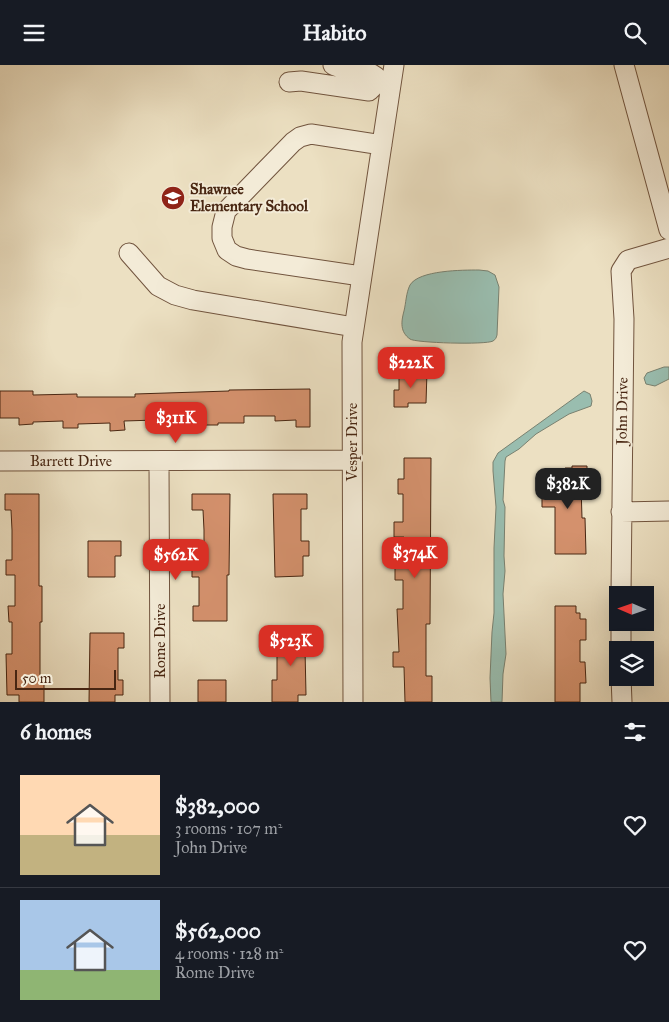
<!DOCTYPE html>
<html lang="en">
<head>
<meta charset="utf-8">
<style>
	body { margin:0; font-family:"IM FELL Great Primer",serif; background:#20242c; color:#f1f3f6; height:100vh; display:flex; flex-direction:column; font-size:19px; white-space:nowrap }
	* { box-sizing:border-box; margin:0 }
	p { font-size:16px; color:#9ea1a6 }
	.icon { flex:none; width:28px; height:28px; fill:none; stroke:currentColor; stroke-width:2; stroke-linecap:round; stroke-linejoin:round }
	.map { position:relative; height:637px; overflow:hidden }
	.details { display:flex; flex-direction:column; background:#171b24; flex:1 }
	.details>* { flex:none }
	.needle { width:32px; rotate:272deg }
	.tools { position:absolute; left:609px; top:521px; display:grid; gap:10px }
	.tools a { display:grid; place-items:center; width:45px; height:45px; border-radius:0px; background:#171b24; box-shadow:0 5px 20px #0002; font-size:25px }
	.scale { position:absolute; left:15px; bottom:12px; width:101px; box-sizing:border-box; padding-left:5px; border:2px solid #482612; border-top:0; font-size:14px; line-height:18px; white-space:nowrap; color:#482612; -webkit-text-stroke:4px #f3ebd7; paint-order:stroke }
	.price { position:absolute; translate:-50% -42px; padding:0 11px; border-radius:10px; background:#d93025; color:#fff; font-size:16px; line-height:32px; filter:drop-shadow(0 1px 2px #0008) }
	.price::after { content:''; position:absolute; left:50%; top:30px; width:15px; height:11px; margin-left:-8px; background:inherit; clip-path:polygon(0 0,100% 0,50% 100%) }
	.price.current { background:#222; color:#fff }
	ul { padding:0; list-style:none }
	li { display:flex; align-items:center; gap:15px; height:125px; padding:0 20px }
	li+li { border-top:1px solid #363941 }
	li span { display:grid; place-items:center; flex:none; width:140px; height:100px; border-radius:0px; color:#555 }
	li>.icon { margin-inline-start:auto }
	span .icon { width:60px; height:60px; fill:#fffc; stroke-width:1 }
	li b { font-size:21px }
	h2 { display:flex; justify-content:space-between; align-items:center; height:60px; padding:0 20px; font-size:21px }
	header { display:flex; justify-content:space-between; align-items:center; height:65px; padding:0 20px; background:#171b24; font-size:22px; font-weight:700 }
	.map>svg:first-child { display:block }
	.water { fill:#99bdaf; stroke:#798170 }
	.building { fill:#d4916d; stroke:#482612 }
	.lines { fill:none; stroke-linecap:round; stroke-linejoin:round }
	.minor-casing { stroke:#71543e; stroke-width:21 }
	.minor { stroke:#f3ebd7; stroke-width:19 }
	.labels { text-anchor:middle; stroke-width:4; stroke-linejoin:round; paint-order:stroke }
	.poi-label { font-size:15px; font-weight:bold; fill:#482612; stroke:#f3ebd7; text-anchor:start }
	.street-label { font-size:15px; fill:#482612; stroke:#f3ebd7 }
</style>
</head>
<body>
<header><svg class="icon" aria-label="menu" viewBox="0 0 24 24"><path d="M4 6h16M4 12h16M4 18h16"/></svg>Habito<svg class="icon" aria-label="search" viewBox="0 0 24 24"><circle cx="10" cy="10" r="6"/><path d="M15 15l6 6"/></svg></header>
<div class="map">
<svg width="669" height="637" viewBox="0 0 669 637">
	<rect width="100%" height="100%" fill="#ece0c2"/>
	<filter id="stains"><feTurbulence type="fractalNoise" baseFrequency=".004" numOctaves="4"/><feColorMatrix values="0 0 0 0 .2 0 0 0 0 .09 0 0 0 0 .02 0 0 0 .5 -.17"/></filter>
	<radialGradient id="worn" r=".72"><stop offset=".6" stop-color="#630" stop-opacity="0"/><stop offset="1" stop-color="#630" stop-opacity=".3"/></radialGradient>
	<path class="water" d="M 479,205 L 488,206 L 495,210 L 499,222 L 497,270 C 496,273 496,274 493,276 C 486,280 415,278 410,274 C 400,267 401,257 404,246 C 406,238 406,228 410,220 C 419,205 463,205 479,205 Z
		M 664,302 L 669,302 L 669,314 L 655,321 L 646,319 L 644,313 L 647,308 Z
		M 584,326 L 590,329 L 592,336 L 591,341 L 569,349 L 536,369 L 519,384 L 506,392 L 505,396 L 503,435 L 505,442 L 504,491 L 505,506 L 503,529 L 506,589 L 503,609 L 502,637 L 491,637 L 490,613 L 492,567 L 494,548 L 494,483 L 496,442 L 493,406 L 493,397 L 498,388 Z"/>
	<path class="building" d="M 399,306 L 427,306 L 426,338 L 408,338 L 408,342 L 394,342 L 394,325 L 399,325 Z
		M 310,324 L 310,362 L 296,362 L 296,355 L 275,356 L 275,351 L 244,351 L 244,358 L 218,358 L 218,360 L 204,360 L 204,354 L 171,354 L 171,362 L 157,362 L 157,355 L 124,356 L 125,365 L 110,366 L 110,358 L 78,359 L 78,363 L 63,363 L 63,356 L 33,357 L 33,359 L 19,360 L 19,353 L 0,353 L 0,326 L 33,326 L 33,330 L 77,329 L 77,332 L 135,332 L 135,329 L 229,326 L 229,325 Z
		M 404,393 L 431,393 L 430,559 L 426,559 L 426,611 L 432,611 L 432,637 L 405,637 L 404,602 L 393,602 L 393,587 L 399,587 L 397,544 L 403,544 L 403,515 L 395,515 L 395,501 L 404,501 L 404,472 L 394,472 L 394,457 L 403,457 L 403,429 L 398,429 L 398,414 L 404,414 Z
		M 572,401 L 587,401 L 587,421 L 581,421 L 582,453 L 585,453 L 586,489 L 555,489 L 555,442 L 542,442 L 542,432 L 550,432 L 550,411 L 565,411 L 565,403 L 572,403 Z
		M 5,429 L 39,429 L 39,521 L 42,521 L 42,557 L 40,557 L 40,615 L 44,615 L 44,637 L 19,637 L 19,630 L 7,630 L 6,589 L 12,589 L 12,557 L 9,557 L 8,541 L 15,541 L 15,510 L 6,510 L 6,495 L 12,495 L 12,465 L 11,445 L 5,445 Z
		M 192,429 L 230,429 L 229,510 L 227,510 L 227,556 L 193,556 L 193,541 L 199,541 L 199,512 L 192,512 L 192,495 L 204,495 L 204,465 L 203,445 L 192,445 Z
		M 273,429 L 307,429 L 307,444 L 301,444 L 301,476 L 309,476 L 309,491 L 303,491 L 303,511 L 275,512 Z
		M 88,476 L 121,476 L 121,491 L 115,491 L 115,512 L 88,512 Z
		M 555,541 L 576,541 L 576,548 L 580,548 L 580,554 L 586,554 L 586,575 L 580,575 L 580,597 L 585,597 L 586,618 L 580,618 L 580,637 L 555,637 Z
		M 90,568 L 124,568 L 124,583 L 118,583 L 118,615 L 123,615 L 123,630 L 115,630 L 115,637 L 89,637 Z
		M 311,568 L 311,584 L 305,584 L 306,630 L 298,630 L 298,637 L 272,637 L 272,615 L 277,615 L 277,569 Z
		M 198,615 L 226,615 L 226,637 L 198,637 Z"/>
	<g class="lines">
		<g class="minor-casing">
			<path id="minor" d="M 333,0 C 345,7 362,3 372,9 C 381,14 376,16 390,18
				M 624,0 L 669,165
				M 289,17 L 301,16 L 369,26 L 379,16
				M 129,188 L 158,221 L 175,230 L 193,235 L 354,262
				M 361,211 L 247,194 L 236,191 L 227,185 L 222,173 L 222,162 L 226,146 L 293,77 L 300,72 L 311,69 L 382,80
				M 0,396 L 352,395
				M 159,396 L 160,637
				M 621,447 L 669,446
				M 621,530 L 624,254 L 621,206 L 628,195 L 669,183
				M 621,558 L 621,585
				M 621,612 L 622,637
				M 353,637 L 352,277 L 394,0"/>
		</g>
		<use href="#minor" class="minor"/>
	</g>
	<defs>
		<g id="school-disc" transform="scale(1.25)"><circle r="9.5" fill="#8f2418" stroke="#f3ebd7"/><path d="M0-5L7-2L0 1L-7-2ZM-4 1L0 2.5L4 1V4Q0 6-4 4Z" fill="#fff"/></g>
	</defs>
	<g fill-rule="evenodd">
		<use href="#school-disc" x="173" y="133"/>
	</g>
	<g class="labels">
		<g class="poi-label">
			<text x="190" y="129">Shawnee<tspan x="190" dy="17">Elementary School</tspan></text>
		</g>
		<g class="street-label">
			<text transform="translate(622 346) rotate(-89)" y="5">John Drive</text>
			<text transform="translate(352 377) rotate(-90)" y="5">Vesper Drive</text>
			<text x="71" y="401">Barrett Drive</text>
			<text transform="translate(160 576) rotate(-90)" y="5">Rome Drive</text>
		</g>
	</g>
	<rect width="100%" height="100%" filter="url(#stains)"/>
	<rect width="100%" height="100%" fill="url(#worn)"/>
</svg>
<div class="tools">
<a><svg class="needle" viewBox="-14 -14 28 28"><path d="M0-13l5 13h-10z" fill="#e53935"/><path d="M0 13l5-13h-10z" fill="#9ea1a6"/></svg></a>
<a><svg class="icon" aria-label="layers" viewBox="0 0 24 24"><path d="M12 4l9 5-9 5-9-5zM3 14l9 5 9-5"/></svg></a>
</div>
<div class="scale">50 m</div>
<b class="price" style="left:411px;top:324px">$222K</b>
<b class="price" style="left:176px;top:379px">$311K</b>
<b class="price current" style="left:568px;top:445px">$382K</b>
<b class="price" style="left:415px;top:514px">$374K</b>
<b class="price" style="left:176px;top:516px">$562K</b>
<b class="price" style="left:291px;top:602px">$523K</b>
</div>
<section class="details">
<h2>6 homes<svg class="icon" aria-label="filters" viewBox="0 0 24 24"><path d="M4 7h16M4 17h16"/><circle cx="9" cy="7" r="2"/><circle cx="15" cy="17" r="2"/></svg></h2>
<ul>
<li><span style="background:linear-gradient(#ffd9b3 60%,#c2b280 0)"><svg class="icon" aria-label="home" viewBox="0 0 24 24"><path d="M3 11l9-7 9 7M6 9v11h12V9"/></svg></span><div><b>$382,000</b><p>3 rooms · 107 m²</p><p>John Drive</p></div><svg class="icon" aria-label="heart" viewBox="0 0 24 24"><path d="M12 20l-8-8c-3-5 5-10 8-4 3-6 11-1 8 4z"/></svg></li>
<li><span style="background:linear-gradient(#a9c7e8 70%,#8fb573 0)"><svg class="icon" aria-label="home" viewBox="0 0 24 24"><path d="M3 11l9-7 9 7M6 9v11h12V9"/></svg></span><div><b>$562,000</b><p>4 rooms · 128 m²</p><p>Rome Drive</p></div><svg class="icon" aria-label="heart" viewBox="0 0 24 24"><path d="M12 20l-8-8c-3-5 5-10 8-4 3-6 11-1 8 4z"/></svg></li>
</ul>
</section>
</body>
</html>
